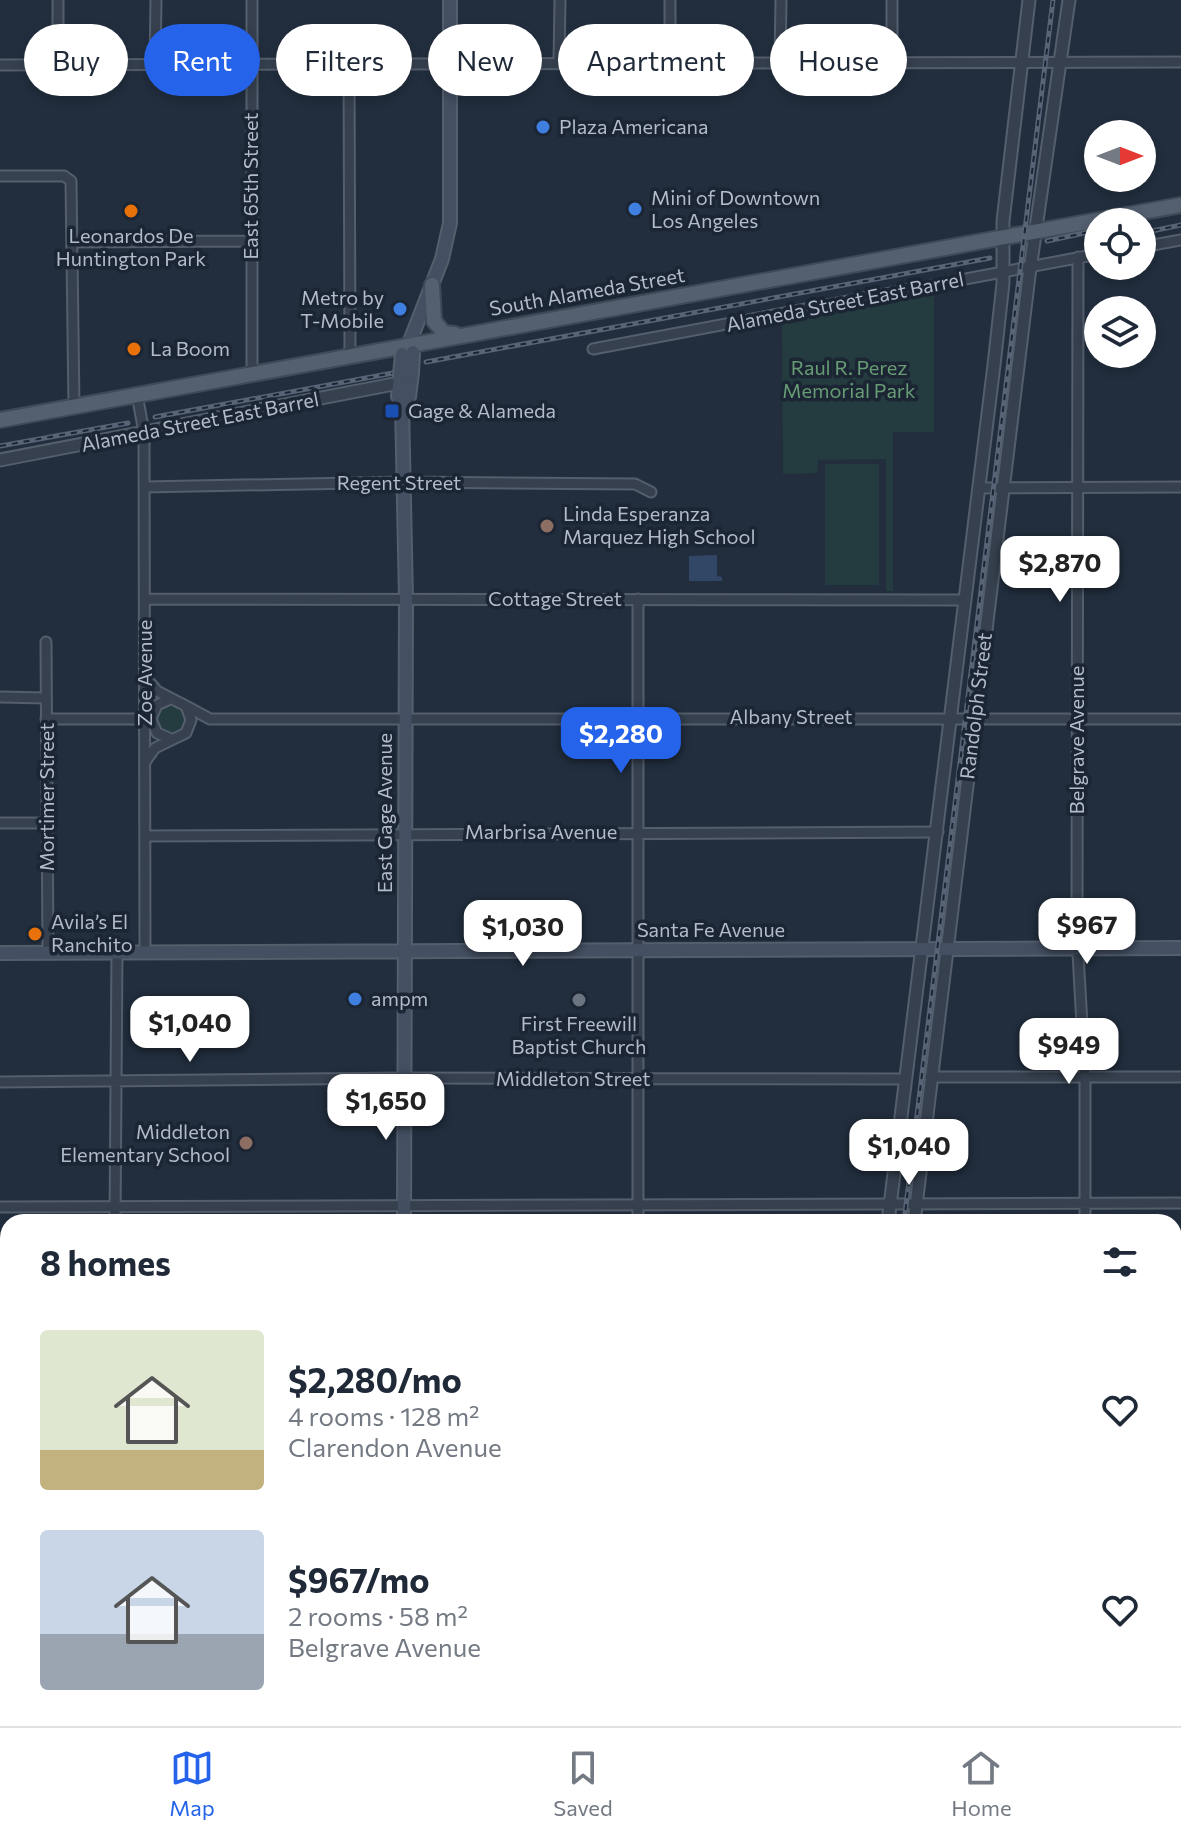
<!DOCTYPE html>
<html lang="en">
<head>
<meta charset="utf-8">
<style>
	body { margin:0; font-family:Commissioner,sans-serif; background:#f2f2f3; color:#1f2937; height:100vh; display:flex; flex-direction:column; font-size:30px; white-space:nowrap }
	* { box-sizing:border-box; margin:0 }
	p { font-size:26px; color:#747a83 }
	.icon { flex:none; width:44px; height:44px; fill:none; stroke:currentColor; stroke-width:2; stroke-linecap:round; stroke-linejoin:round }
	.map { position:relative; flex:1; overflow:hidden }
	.side { position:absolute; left:0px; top:1214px; width:1182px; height:512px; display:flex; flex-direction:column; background:#fff; border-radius:24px 24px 0 0; box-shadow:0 4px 12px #0003 }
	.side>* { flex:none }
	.banner { position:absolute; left:24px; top:24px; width:1134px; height:72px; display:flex; gap:16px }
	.needle { width:52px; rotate:90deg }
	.controls { position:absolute; left:1084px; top:120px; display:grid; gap:16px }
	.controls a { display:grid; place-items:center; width:72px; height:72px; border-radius:50%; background:#fff; box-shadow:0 4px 12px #0003; font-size:40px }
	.price { position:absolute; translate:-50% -68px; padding:0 18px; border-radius:16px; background:#fff; color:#222; font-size:26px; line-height:52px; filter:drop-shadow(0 2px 4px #0008) }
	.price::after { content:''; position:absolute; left:50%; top:48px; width:24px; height:18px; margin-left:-12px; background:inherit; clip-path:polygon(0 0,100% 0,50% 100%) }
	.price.current { background:#2563eb; color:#fff }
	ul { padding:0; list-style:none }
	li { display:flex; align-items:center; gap:24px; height:200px; padding:0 40px }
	li span { display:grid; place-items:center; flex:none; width:224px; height:160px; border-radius:8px; color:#555 }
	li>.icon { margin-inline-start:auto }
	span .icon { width:96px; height:96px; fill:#fffc; stroke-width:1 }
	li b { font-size:34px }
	h2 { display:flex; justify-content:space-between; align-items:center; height:96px; padding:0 40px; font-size:34px }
	.chip { padding:0 28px; border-radius:36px; background:#fff; box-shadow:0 4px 12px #0003; font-size:28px; line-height:72px }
	.chip.current { background:#2563eb; color:#fff }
	.dock { display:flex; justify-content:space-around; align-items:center; height:112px; border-top:2px solid #e0e1e3; background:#fff; font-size:22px; color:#747a83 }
	.dock a { display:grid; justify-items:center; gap:4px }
	.dock .current { color:#2563eb }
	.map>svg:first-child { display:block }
	.green { fill:#243c3f }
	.water { fill:#324765 }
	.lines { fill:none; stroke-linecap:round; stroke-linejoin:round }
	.minor-casing { stroke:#545e6c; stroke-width:13 }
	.tertiary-casing { stroke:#545e6c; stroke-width:15 }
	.secondary-casing { stroke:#545e6c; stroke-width:16 }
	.primary-casing { stroke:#3f4957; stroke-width:18 }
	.minor { stroke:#36404e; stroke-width:9 }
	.tertiary { stroke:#36404e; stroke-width:11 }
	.secondary { stroke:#444f62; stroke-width:12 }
	.primary { stroke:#545f6f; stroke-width:14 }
	.rail-casing { stroke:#586476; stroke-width:5 }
	.rail { stroke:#1b2533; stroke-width:2; stroke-dasharray:6; stroke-linecap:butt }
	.secondary-bridge-casing { stroke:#545e6c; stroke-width:16; stroke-linecap:butt }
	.secondary-bridge { stroke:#444f62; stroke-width:12 }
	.shop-dot { fill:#3f7fe0; stroke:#1b2533; stroke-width:3 }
	.food-dot { fill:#e8710a; stroke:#1b2533; stroke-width:3 }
	.transit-dot { fill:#1a4fb4; stroke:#1b2533; stroke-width:3 }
	.education-dot { fill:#8d6e63; stroke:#1b2533; stroke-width:3 }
	.worship-dot { fill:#6b7280; stroke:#1b2533; stroke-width:3 }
	.labels { text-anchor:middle; stroke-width:7; stroke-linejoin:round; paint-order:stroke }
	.poi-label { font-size:20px; fill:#b2bbca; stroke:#1b2533; text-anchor:start }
	.street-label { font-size:20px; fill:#b2bbca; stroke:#1b2533 }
	.park-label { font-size:20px; fill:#679c74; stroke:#1b2533 }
</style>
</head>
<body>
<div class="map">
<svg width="1181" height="1726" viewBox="0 0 1181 1726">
	<rect width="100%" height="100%" fill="#222e3e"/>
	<path class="green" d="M 934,295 L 934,432 L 893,432 L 893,591 L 886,591 L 886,459 L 818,460 L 817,473 L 783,474 L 782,323 Z
		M 825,464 L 879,464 L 879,585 L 825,585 Z
		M156 719a16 16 0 1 1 32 0a16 16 0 1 1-32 0Z"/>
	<path class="water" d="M 717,555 L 717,576 L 722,577 L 722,581 L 689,581 L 689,556 Z"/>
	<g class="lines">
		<g class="minor-casing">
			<path id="minor" d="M 559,62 L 560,0
				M 670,62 L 670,0
				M 780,62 L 781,0
				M 892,62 L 892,0
				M 349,64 L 350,355
				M 0,65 L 1181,62
				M 58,65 L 58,0
				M 155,65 L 156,0
				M 0,176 L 64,176 L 71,181 L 74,406
				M 72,242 L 251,241
				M 1142,247 L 1181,240
				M 1078,257 L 1077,936 L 1085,1078 L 1085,1222
				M 593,349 L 1098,254
				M 252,373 L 252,0
				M 137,394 L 144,433 L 145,952
				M 144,487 L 403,482 L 635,484 L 651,492
				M 979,488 L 1181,487
				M 145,599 L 965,600
				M 46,642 L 48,952
				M 0,697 L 46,698
				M 170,699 L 157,705 L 151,719 L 157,733 L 171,739
				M 186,706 L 210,719 L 1181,719
				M 46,719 L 151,719
				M 145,762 L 155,748 L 186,733 L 191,720 L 186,706 L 157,691 L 146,678
				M 0,823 L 47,823
				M 145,836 L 938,832
				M 930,1077 L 1181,1077
				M 0,1082 L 404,1078 L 905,1079
				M 0,1207 L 1181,1203
				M 115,1222 L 117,952
				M 638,1222 L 638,599
				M 1174,1329 L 1181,1329
				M 0,1333 L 8,1333
				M 0,1607 L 8,1607
				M 116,1718 L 116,1726
				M 636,1726 L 636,1718
				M 1084,1726 L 1084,1718"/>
		</g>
		<g class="tertiary-casing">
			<path id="tertiary" d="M 0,460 L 399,383
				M 888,1222 L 994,365 L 1003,283 L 1003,221 L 1029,0
				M 914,1222 L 1029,276 L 1069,0
				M 827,1726 L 828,1718
				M 852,1726 L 853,1718"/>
		</g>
		<g class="secondary-casing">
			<path id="secondary" d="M 407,349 L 442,259 L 450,223 L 450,0
				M 400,375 L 398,396 L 402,405 L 406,599 L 404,1222
				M 402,405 L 409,397 L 412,373
				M 0,953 L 1181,948
				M 403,1726 L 403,1718"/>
		</g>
		<g class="primary-casing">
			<path id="primary" d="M 432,285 L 434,321 L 444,333 L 455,334
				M 0,420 L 1181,205
				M 1174,1466 L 1181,1466
				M 0,1468 L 8,1468"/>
		</g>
		<use href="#minor" class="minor"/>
		<use href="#tertiary" class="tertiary"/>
		<use href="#secondary" class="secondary"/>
		<use href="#primary" class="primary"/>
		<g class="rail-casing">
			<path id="rail" d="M 1142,233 L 1181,225
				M 1047,241 L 1098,230
				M 426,362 L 990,258
				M 155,417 L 393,373
				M 0,446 L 128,423
				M 904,1222 L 1053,0
				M 842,1726 L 843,1718"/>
		</g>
		<use href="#rail" class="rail"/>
		<g class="secondary-bridge-casing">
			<path id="secondary-bridge" d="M 412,373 L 413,352
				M 400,375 L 402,354"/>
		</g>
		<use href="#secondary-bridge" class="secondary-bridge"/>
	</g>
	<g class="shop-dot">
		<circle cx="543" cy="127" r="8"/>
		<circle cx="635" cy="209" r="8"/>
		<circle cx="400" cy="309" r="8"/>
		<circle cx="355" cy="999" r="8"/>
	</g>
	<g class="food-dot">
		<circle cx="131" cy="211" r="8"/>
		<circle cx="134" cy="349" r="8"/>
		<circle cx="35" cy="934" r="8"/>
	</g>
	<rect class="transit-dot" x="384" y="403" width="16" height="16" rx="4"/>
	<g class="education-dot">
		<circle cx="547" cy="526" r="8"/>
		<circle cx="246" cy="1143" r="8"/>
	</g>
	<circle class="worship-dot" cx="579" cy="1000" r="8"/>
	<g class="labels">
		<g class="poi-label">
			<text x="559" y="134">Plaza Americana</text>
			<text x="651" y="205">Mini of Downtown<tspan x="651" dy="23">Los Angeles</tspan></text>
			<text x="131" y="243" text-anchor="middle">Leonardos De<tspan x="131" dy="23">Huntington Park</tspan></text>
			<text x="384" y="305" text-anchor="end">Metro by<tspan x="384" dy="23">T-Mobile</tspan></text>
			<text x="150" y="356">La Boom</text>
			<text x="408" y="418">Gage &amp; Alameda</text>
			<text x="563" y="521">Linda Esperanza<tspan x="563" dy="23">Marquez High School</tspan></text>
			<text x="51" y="929">Avila’s El<tspan x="51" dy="23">Ranchito</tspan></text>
			<text x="371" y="1006">ampm</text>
			<text x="579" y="1031" text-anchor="middle">First Freewill<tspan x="579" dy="23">Baptist Church</tspan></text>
			<text x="230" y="1139" text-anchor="end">Middleton<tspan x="230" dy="23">Elementary School</tspan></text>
		</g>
		<g class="street-label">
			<text transform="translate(251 186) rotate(-90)" y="7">East 65th Street</text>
			<text transform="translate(587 292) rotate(-10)" y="7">South Alameda Street</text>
			<text transform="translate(845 302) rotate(-11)" y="7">Alameda Street East Barrel</text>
			<text transform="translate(200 422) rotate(-11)" y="7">Alameda Street East Barrel</text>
			<text x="399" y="490">Regent Street</text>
			<text x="555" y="606">Cottage Street</text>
			<text transform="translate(145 673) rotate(-90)" y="7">Zoe Avenue</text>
			<text transform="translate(976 706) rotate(-83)" y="7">Randolph Street</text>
			<text x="791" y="724">Albany Street</text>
			<text transform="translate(1077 740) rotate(-90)" y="7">Belgrave Avenue</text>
			<text transform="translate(47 797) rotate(-90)" y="7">Mortimer Street</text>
			<text transform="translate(385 813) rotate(-90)" y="7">East Gage Avenue</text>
			<text x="541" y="839">Marbrisa Avenue</text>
			<text x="711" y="937">Santa Fe Avenue</text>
			<text x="573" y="1086">Middleton Street</text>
		</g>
		<g class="park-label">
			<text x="849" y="375">Raul R. Perez<tspan x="849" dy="23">Memorial Park</tspan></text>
		</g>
	</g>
</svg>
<div class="controls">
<a><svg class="needle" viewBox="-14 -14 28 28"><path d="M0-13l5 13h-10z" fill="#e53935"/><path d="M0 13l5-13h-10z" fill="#747a83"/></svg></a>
<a><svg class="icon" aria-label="locate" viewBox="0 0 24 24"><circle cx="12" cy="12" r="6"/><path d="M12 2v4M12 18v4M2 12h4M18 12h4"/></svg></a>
<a><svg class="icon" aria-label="layers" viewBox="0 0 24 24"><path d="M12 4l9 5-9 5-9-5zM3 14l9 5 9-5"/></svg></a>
</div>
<b class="price" style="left:1060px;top:604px">$2,870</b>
<b class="price current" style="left:621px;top:775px">$2,280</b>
<b class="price" style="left:1087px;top:966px">$967</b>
<b class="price" style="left:523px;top:968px">$1,030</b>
<b class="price" style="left:190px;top:1064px">$1,040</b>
<b class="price" style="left:1069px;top:1086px">$949</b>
<b class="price" style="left:386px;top:1142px">$1,650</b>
<b class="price" style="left:909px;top:1187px">$1,040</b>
<div class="banner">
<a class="chip">Buy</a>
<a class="chip current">Rent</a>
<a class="chip">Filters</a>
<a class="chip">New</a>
<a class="chip">Apartment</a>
<a class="chip">House</a>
</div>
<section class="side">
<h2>8 homes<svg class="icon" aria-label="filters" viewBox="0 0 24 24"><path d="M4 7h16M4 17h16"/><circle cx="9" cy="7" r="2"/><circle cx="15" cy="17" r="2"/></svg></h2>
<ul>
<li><span style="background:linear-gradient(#dfe7d0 75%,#c2b280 0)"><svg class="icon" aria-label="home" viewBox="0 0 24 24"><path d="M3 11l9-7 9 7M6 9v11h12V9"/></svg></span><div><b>$2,280/mo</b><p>4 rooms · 128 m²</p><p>Clarendon Avenue</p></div><svg class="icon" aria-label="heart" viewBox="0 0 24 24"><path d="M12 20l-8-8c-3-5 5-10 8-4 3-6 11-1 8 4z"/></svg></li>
<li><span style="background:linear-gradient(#c9d6e8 65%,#9aa5b1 0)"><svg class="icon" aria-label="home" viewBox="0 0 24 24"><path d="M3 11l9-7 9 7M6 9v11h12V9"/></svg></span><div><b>$967/mo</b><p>2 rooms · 58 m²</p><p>Belgrave Avenue</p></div><svg class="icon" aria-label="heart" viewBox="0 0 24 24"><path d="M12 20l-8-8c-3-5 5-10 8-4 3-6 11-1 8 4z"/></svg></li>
</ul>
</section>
</div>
<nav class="dock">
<a class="current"><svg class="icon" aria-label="map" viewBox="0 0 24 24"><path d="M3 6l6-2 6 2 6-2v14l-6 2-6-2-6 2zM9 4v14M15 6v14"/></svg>Map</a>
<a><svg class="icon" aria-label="saved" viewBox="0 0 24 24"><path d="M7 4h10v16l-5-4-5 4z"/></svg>Saved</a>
<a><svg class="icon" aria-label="home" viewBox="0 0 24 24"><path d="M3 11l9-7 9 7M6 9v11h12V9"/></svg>Home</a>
</nav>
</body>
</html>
